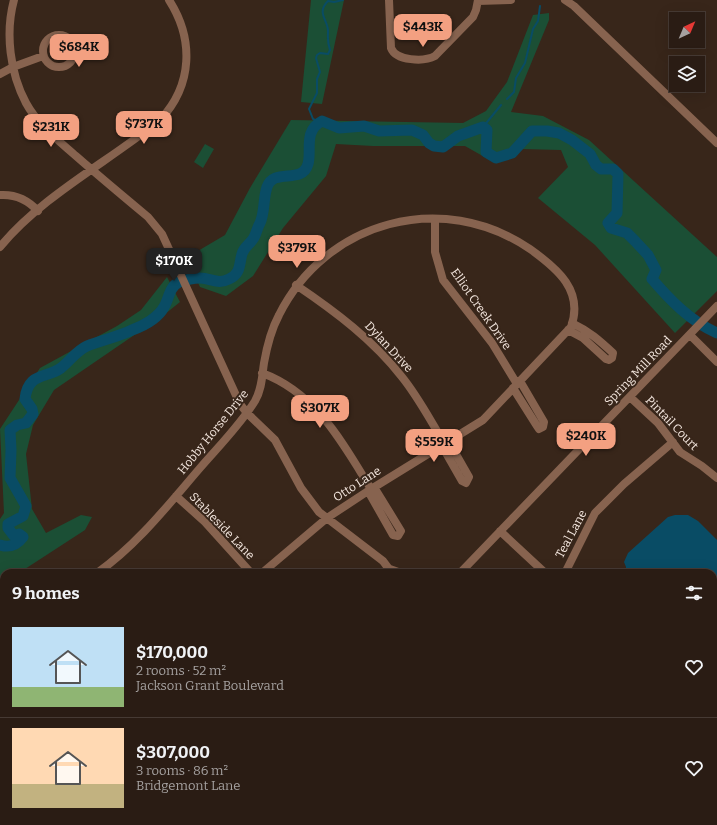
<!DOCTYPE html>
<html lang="en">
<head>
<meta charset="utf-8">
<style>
	body { margin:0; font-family:Bitter,serif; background:#32251d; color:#f1f3f6; height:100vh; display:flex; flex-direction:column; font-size:15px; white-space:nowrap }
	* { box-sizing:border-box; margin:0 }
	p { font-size:13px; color:#a5a1a0 }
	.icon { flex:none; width:22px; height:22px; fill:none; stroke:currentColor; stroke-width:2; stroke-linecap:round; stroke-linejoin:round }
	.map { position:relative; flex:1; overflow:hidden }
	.panel { position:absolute; left:0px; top:569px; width:717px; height:256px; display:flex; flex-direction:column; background:#2a1c14; border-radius:12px 12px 0 0; box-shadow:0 4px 16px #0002,0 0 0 1px #463a34 }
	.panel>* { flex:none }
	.needle { width:26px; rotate:44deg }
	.tools { position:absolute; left:669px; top:12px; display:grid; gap:8px }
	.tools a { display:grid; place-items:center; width:36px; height:36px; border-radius:0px; background:#2a1c14; box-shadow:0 4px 16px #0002,0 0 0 1px #463a34; font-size:20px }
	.price { position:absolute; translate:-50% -34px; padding:0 9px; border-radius:8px; background:#f3a081; color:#111; font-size:13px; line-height:26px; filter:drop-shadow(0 1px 2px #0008) }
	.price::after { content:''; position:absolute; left:50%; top:24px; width:12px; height:9px; margin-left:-6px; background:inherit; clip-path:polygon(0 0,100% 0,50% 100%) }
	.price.active { background:#222; color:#fff }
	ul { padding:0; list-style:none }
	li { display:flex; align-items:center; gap:12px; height:100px; padding:0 12px }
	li+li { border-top:1px solid #463a34 }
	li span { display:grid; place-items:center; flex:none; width:112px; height:80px; border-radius:0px; color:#555 }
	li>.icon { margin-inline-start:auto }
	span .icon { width:48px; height:48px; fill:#fffc; stroke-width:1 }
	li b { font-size:17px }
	h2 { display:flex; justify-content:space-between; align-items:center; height:48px; padding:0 12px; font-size:17px }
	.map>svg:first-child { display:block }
	.green { fill:#1b4f35 }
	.water { fill:#094c65 }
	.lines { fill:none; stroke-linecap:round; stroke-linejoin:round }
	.stream { stroke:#094c65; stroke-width:2 }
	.river { stroke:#094c65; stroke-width:11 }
	.minor { stroke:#87634f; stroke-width:8 }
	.labels { text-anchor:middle; stroke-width:4; stroke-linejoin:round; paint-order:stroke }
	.street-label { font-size:12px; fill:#f3e6de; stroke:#38261a }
</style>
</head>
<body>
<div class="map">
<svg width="717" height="825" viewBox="0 0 717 825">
	<rect width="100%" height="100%" fill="#38261a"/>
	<path class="green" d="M 311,0 L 344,0 L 322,104 L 301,102 Z
		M 549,13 L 549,20 L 511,112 L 543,116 L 589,140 L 717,257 L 717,291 L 675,333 L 595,245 L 538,198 L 568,167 L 561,150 L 522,149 L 495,163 L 465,146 L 373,146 L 336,144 L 326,176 L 283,228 L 253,276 L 226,296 L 200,287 L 186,258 L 225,235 L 250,188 L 291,120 L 463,123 L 486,111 L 507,82 L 533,15 Z
		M 205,144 L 214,149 L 203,168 L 194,162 Z
		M 167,277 L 180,302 L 165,314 L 54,390 L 33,425 L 26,454 L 32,509 L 46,533 L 81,515 L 92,517 L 85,530 L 25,569 L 13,573 L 4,573 L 4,576 L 0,577 L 0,519 L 4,513 L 0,429 L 40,368 L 117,326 L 141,310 Z
		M 713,798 L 717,801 L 717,825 L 636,825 L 648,821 L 713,821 Z"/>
	<path class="water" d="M 675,515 L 688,515 L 698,521 L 717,540 L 717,651 L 713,649 L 713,573 L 625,573 L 626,567 L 624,562 L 628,553 L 668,517 Z"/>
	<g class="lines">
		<path class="stream" d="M 507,99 L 514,92 L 516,78 L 525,63 L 533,29 L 538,21 L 540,6
			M 319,122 L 313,119 L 309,109 L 317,93 L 317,79 L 320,72 L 316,58 L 317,55 L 320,53 L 328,54 L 330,50 C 327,41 328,39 328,31 C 328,20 316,13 328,1 L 334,2 L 343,0
			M 483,127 L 501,105"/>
		<path class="river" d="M 0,545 C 10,548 17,545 23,537 L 19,534 L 14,536 L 8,528 L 8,524 L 23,516 L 26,506 L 10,478 L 11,450 L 10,430 L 17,425 L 26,423 L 33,414 L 32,409 L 25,399 C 28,372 46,379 61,368 C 70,361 76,351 87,346 C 101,340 118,337 132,330 C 143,326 158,318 164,307 C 169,299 169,287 179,282 C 185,280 194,278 200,278 C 211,278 218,285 229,279 C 241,274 239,264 242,254 C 244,247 249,245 253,239 C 256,235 257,228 260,223 C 265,212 263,199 267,187 C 274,167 302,185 308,164 C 312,150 303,131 322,121 L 339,128 L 364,126 L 379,131 L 412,130 L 423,135 L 429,143 L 434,146 L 443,147 L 458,136 L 483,127 L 487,130 L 486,152 L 496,158 L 512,153 L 532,131 L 547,131 L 559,133 L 572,140 L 590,154 L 596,165 L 601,169 L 613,169 L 618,174 L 617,213 L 608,223 L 611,228 L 627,233 L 635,241 L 648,255 L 656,270 L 652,279 C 670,300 690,321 717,333"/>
		<path class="minor" d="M 14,0 C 5,33 10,73 26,103 C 38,125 58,140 76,156 C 100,177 124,197 148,217 L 162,234 L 240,404 L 247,413 L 275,440 L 301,488 L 319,512 L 383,561 L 392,573
			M 389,0 L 391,48 C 396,61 424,62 435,56 L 473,17 L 476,10 L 478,0
			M 565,0 L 574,6 L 717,143
			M 478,1 L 511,0
			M43 51a16 16 0 1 1 32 0a16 16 0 1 1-32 0Z
			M 0,74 L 13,67 L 43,56
			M 0,195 C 15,194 28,200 38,211
			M 435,220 L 435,252 L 443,280 L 492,343 L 517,384
			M 0,247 C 42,196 108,162 160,120 C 193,85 194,39 169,0
			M 296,285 C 336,312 373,340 402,377 C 419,398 431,422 445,444
			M 568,330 L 583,338 L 606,359 L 609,360 L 612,358 L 613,353 C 600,341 589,331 572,323
			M 690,335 L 717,362
			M 262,373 C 316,393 342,442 371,489
			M 513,388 L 537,426 L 539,429 L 543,427 L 544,422 L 520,381
			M 630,397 L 658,423 L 680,452 L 702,466 L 717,478
			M 442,446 L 462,481 L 466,483 L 469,477 L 449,442
			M 368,491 L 393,535 L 398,536 L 401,531 L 374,487
			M 176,496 L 205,522 L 251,573
			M 500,531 L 543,571 L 548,573
			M 390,569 L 401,573
			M 97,573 C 137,545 169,504 200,468 C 219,446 240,425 255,401 C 262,389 262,376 264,363 C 267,346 271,330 279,315 C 326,221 442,189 530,249 C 558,269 584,291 571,327 L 483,420 L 368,491 L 327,518 L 262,573
			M 460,573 L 717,306
			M 565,573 L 595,513 L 624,484 L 673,442
			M 3,635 L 4,633
			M 713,742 L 717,738
			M 713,757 L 717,753
			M 112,821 L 116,825
			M 178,821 L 182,825
			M 71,825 L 75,821
			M 216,825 L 220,821
			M 487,825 L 507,821
			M 593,825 L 610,821"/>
	</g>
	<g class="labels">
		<g class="street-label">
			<text transform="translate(481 309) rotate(55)" y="4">Elliot Creek Drive</text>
			<text transform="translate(389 347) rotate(47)" y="4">Dylan Drive</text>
			<text transform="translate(638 371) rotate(-46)" y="4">Spring Mill Road</text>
			<text transform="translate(672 423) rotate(46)" y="4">Pintail Court</text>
			<text transform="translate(213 432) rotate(-51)" y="4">Hobby Horse Drive</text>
			<text transform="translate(357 484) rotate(-33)" y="4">Otto Lane</text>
			<text transform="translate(222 526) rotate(46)" y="4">Stableside Lane</text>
			<text transform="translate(571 534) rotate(-62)" y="4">Teal Lane</text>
		</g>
	</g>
</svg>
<div class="tools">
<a><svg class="needle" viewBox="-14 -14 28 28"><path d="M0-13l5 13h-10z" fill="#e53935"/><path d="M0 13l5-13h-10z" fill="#a5a1a0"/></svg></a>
<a><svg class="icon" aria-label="layers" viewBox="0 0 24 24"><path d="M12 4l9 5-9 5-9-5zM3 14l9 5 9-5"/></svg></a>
</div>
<b class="price" style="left:423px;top:48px">$443K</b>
<b class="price" style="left:79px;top:68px">$684K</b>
<b class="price" style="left:144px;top:145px">$737K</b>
<b class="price" style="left:51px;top:148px">$231K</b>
<b class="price" style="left:297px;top:269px">$379K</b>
<b class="price active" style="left:174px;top:282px">$170K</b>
<b class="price" style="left:320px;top:429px">$307K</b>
<b class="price" style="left:586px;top:457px">$240K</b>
<b class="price" style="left:434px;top:463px">$559K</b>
<section class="panel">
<h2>9 homes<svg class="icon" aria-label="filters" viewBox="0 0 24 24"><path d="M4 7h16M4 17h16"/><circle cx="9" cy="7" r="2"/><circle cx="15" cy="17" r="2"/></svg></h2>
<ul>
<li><span style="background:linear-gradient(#bfe0f5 75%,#8fb573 0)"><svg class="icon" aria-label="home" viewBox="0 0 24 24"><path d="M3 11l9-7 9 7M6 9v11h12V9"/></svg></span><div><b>$170,000</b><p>2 rooms · 52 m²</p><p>Jackson Grant Boulevard</p></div><svg class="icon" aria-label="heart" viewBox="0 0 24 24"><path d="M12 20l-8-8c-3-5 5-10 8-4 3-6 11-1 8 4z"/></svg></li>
<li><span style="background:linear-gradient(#ffd9b3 70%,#c2b280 0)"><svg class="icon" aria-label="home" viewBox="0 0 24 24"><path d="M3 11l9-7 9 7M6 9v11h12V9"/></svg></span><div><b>$307,000</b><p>3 rooms · 86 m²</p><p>Bridgemont Lane</p></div><svg class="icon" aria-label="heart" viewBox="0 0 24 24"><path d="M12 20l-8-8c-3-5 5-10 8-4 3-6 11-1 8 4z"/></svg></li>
</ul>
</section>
</div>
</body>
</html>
